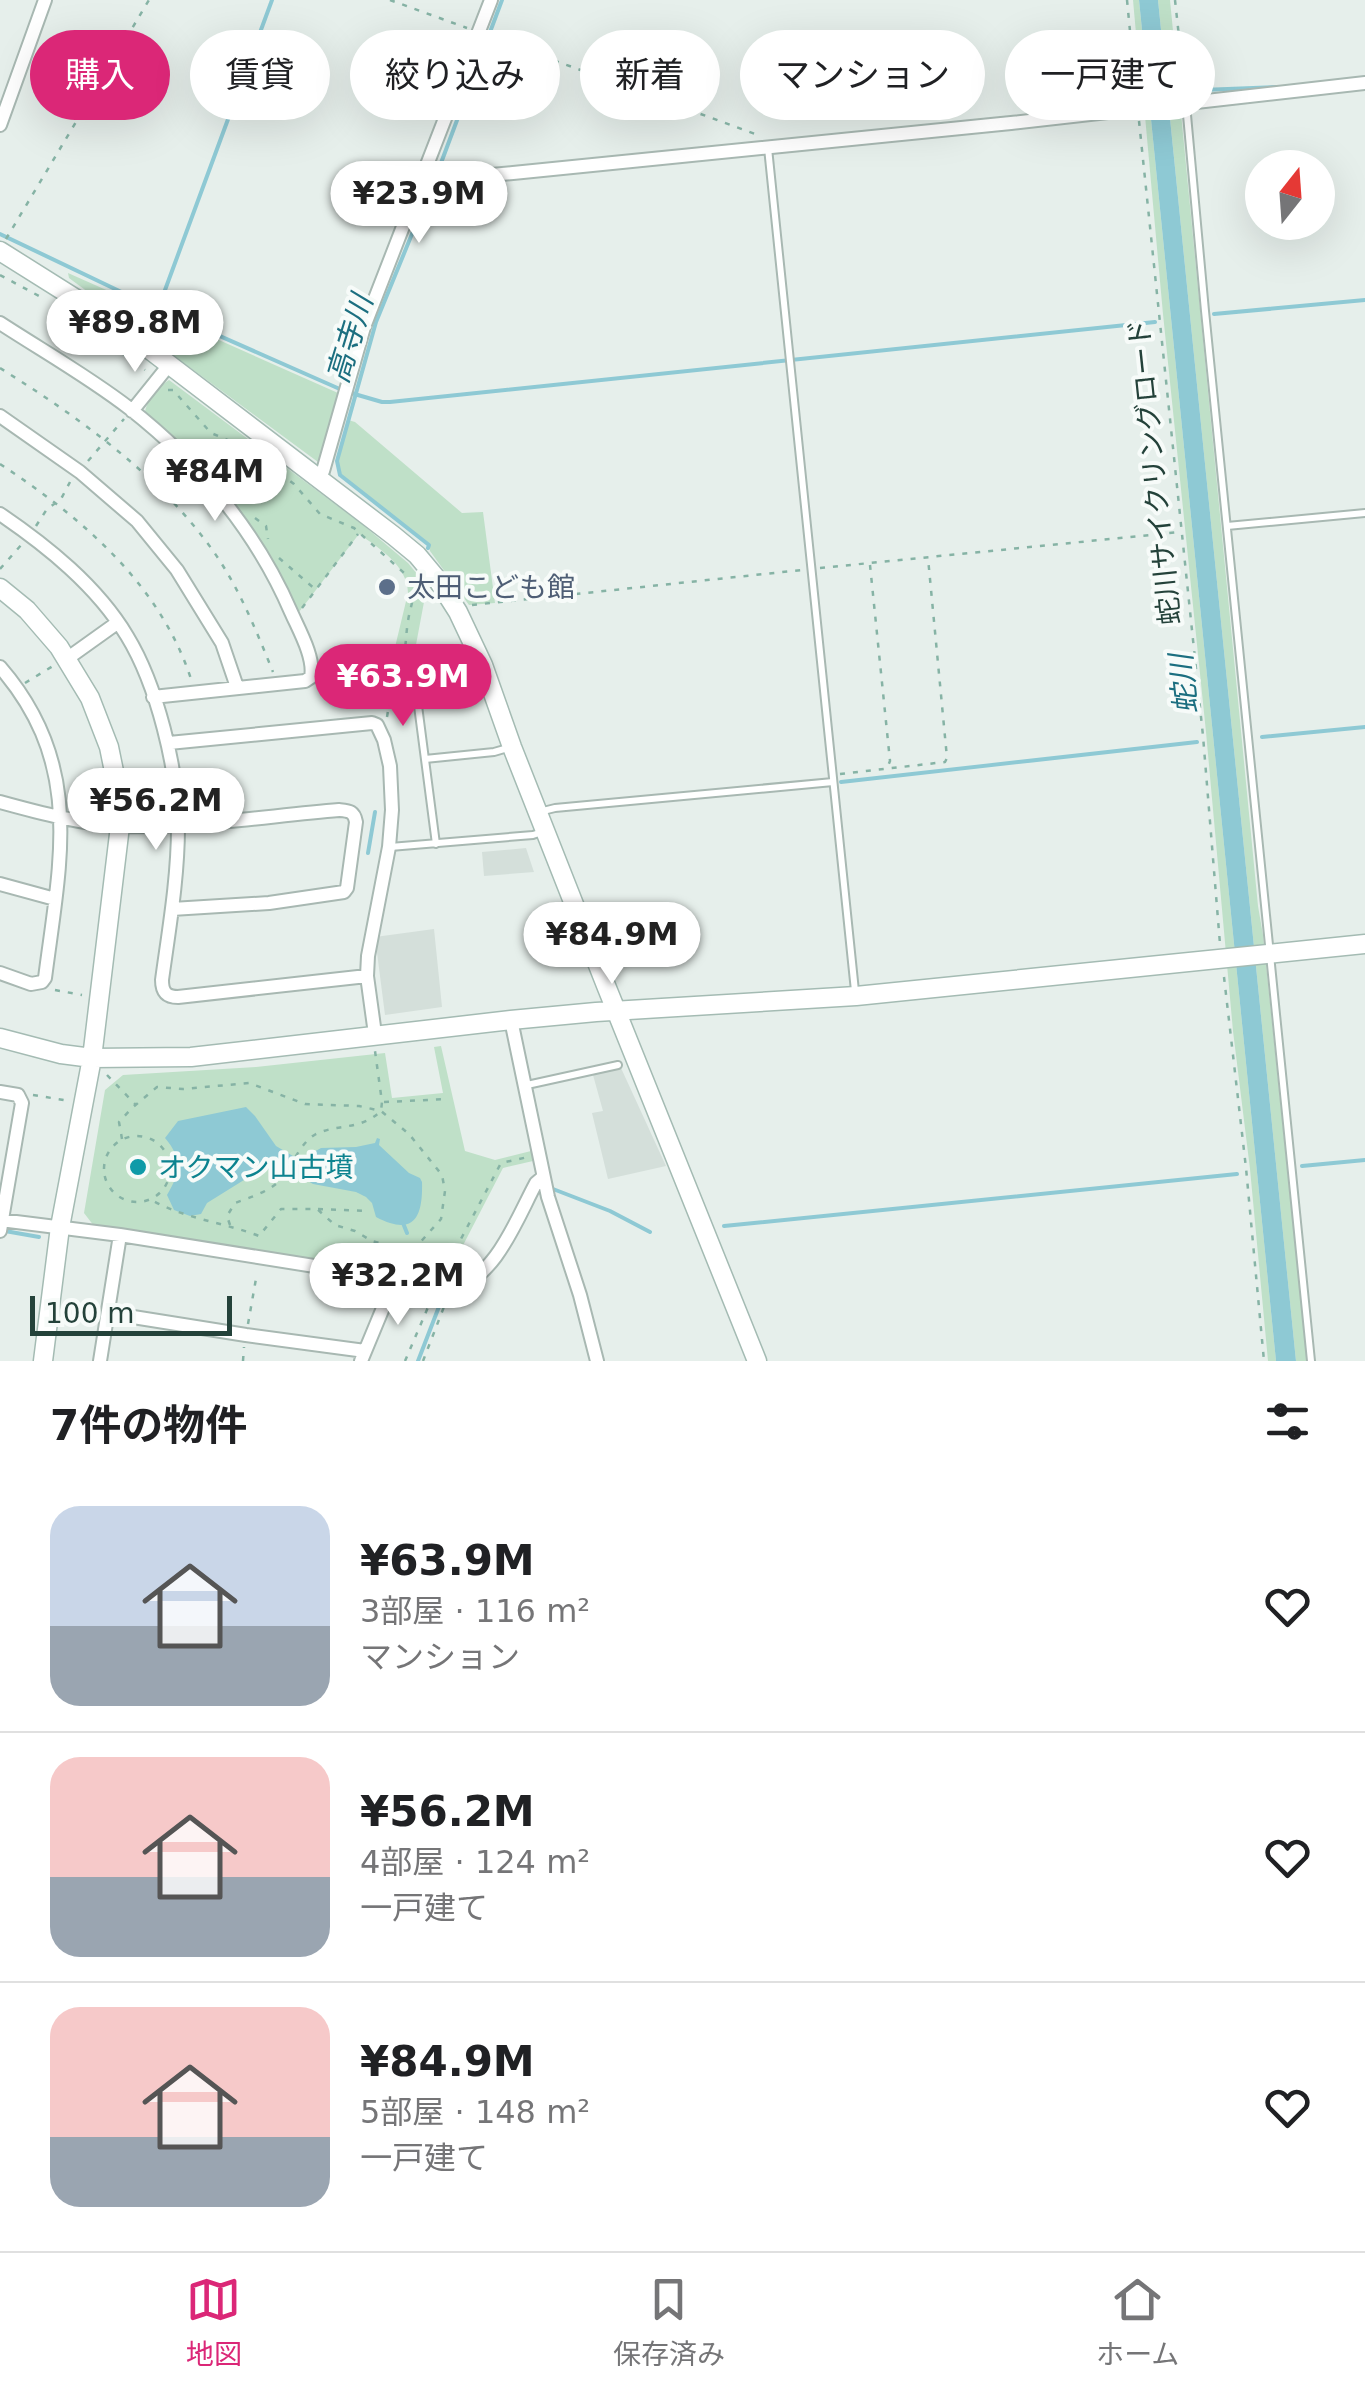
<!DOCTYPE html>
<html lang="ja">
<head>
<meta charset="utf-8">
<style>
	body { margin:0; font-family:"DejaVu Sans","Noto Sans JP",sans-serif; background:#f2f2f2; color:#202124; height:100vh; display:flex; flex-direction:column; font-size:38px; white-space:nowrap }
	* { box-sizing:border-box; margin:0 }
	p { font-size:32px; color:#757577 }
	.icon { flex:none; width:55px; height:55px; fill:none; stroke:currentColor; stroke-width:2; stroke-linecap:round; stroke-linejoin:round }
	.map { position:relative; height:1361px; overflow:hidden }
	.drawer { display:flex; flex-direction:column; background:#fff; flex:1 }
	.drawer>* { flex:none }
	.top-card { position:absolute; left:30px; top:30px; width:1305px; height:90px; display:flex; gap:20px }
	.needle { width:65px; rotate:17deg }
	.tools { position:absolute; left:1245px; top:150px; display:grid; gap:20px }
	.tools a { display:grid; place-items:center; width:90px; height:90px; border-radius:50%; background:#fff; box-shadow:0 10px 40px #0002; font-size:50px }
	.scale { position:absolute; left:30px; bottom:25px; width:202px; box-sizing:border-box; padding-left:10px; border:5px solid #24423a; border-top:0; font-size:28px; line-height:35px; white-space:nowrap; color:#24423a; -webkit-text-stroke:8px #f7fbf9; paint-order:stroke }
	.price { position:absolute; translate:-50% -85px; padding:0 22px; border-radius:35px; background:#fff; color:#222; font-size:32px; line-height:65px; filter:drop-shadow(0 2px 5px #0008) }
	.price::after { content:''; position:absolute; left:50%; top:60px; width:30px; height:22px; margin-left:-15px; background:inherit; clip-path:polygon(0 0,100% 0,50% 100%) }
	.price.selected { background:#db2777; color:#fff }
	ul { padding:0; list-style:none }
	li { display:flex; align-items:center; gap:30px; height:250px; padding:0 50px }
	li+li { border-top:2px solid #e0e0e0 }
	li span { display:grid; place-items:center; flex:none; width:280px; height:200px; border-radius:30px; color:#555 }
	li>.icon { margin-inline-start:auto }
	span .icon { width:120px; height:120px; fill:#fffc; stroke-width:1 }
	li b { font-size:42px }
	h2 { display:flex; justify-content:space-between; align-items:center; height:120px; padding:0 50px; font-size:42px }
	.tag { padding:0 35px; border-radius:45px; background:#fff; box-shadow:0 10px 40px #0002; font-size:35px; line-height:90px }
	.tag.selected { background:#db2777; color:#fff }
	.tabs { display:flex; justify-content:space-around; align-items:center; height:140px; border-top:2px solid #e0e0e0; background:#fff; font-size:28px; color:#757577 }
	.tabs a { display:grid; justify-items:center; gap:5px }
	.tabs .selected { color:#db2777 }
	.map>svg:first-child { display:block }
	.built { fill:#d4dfda }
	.green { fill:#bfe0c8 }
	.water { fill:#8ec9d4 }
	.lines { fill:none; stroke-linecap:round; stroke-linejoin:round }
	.stream { stroke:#8ec9d4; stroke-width:4 }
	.lane-casing { stroke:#a8b8b2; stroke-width:10 }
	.street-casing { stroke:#a8b8b2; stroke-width:16 }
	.secondary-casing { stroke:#a4bbb3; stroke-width:21 }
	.path { stroke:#86b3a5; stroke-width:2.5; stroke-dasharray:5 8; stroke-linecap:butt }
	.lane { stroke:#fff; stroke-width:6 }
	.street { stroke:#fff; stroke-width:12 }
	.secondary { stroke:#fff; stroke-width:18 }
	.service-dot { fill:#5c6f8a; stroke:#f7fbf9; stroke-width:4 }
	.culture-dot { fill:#0f9aa8; stroke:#f7fbf9; stroke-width:4 }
	.labels { text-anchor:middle; stroke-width:8; stroke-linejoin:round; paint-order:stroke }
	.street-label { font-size:28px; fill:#24423a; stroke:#f7fbf9 }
	.service-label { font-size:28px; fill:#4e5e75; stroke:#f7fbf9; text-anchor:start }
	.culture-label { font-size:28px; fill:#0d838f; stroke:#f7fbf9; text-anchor:start }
	.water-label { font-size:30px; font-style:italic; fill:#1c6f80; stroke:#f7fbf9 }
</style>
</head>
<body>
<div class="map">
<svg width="1365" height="1361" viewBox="0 0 1365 1361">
	<rect width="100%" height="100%" fill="#e6efeb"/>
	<path class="built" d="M 526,848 L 534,872 L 484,876 L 482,852 Z
		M 434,929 L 442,1007 L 385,1015 L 375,937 Z
		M 621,1068 L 666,1166 L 608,1179 L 592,1113 L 603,1111 L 593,1075 Z"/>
	<path class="green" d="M 1133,0 L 1139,0 L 1276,1361 L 1268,1361 L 1250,1169 L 1233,1031 L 1206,732 L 1163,314 L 1145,116 L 1148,114 L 1146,101 L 1142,100 Z
		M 1158,0 L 1170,0 L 1258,906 L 1263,935 L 1307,1361 L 1296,1361 Z
		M 68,273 L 338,393 L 318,462 L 69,278 Z
		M 169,380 L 363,525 L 408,563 L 427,586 L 412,666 L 390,668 L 408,593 C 407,565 380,549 359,534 L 299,612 C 276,562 244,514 208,473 C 189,452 166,433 145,414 C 145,402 159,386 169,380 Z
		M 348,420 L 355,422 L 462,513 L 483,512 L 495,603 L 469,605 L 430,551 L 429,545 L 340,475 L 337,461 Z
		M 441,1046 L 465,1151 L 495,1160 L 531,1151 L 533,1161 L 503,1168 L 443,1284 L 94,1226 L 84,1213 L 105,1090 L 123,1075 L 256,1067 L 385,1053 L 392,1098 L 443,1093 L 434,1047 Z"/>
	<path class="water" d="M 1139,0 L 1158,0 L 1296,1361 L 1276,1361 Z
		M 246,1107 L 255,1116 L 276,1146 L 293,1156 L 305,1157 L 321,1148 L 356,1147 L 375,1143 L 377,1138 L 380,1139 L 379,1145 L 409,1173 L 420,1178 L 422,1182 C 423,1217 414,1237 376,1217 L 372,1203 L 366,1197 L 356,1192 L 313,1184 L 291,1171 L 279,1169 L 260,1170 L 207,1203 L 201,1214 L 190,1216 L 174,1210 L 167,1195 C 181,1172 182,1158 165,1138 L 178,1121 Z"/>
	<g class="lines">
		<path class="stream" d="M 1202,90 L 1276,87
			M 0,234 L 136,299 L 342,390
			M 158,309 L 272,0
			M 1214,314 L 1365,300
			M 351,393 L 382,402 L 390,402 L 1155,322
			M 428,548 L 429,545 L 340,475 L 337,461 L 376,322 L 441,163 L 502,0
			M 1262,737 L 1365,727
			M 841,782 L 1197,742
			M 368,853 L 375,812
			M 1302,1166 L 1365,1160
			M 553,1189 L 610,1211 L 650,1232
			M 403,1223 L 407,1233
			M 724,1226 L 1237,1174
			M 5,1231 L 39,1237
			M 418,1361 L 440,1304"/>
		<g class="lane-casing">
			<path id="lane" d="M 1186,104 L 1205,311 L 1311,1361
				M 768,148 L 855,991
				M 1227,526 L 1365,513
				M 417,698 L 436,844
				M 425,759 L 494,752 L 511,747
				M 539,812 L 555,808 L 833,782
				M 390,847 L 533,835 L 542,832
				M 527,1085 L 618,1065"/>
		</g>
		<g class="street-casing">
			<path id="street" d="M 0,125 L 45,0
				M 423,179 L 437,180 L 513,173 L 1011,123 L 1365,83
				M 0,323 C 43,351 89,377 129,408 C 198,462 256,531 291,612 C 299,630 315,658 311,677 L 305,681 L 153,697
				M 132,411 L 169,365
				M 0,416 L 80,472 L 137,521 L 177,570 L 222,643 L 237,687
				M 319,477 L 323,471 L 364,327 L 491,0
				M 0,514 C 47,546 97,586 127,636 C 157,685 178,770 178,827 C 178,878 169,929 162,980 C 162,992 166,997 178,997 L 367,976
				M 68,658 L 117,623
				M 0,667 C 85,765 60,861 45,978 L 42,982 L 31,984 L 0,973
				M 169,743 L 372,723 L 377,725 L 384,740 L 390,766 L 392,810 L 389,847 L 368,956 L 367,976 L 375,1034
				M 0,802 C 40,813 81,824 122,826 C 194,828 267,816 339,810 C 349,811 354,811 356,822 L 347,888 L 344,892 L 269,903 L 172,909
				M 0,884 L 55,899
				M 511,1020 L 548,1197 L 580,1295 L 597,1361
				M 0,1092 L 18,1095 L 22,1103 L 0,1231
				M 0,1220 L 120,1235 L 452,1288 C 495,1280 517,1218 536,1183 L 543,1177
				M 108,1313 L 246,1335 L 365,1351
				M 100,1361 L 120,1235
				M 361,1361 L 395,1279"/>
		</g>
		<g class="secondary-casing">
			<path id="secondary" d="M 0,251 L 116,324 L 394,536 L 417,555 L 437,579 L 458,612 L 483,665 L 512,747 L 607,988 L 757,1361
				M 0,588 L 27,610 L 59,647 L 90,698 L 109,747 L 117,786 L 120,826 L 92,1058 L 60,1227 L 43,1361
				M 0,1038 L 61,1054 L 92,1058 L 191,1057 L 511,1020 L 596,1012 L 856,996 L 1365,944"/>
		</g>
		<path class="path" d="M 390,0 L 467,28
			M 1127,0 L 1136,93
			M 1175,0 L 1185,92
			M 493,38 L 758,135
			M 1139,121 L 1203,736 L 1220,944
			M 6,239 L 149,0
			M 0,275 L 39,296
			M 71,316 L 145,370
			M 0,368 C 78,417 156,472 211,548 C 238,585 256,630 273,672
			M 168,390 L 173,390 L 211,433 L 249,449 L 294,484 L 320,514 L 354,528 L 413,581 C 416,595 410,607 408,621 C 405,640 407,651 399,669
			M 194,447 L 206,458
			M 88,461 L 124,419
			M 0,464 C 81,517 160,584 191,679
			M 255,518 L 266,526 L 268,539
			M 36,526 L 47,509 L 61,499 L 70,482
			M 279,558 L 316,590
			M 870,565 L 890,761 L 888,766
			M 820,568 L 1180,532
			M 0,569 L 22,544
			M 472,605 L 802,570
			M 302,608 L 358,534
			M 25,683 L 53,666
			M 387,717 L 392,687
			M 840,774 L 945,762 L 947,758 L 928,558
			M 1224,977 L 1246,1168 L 1264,1361
			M 55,990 L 82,995
			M 107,1075 L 135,1104
			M 33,1095 L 70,1101
			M 384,1102 L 448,1099
			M104 1169a33 33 0 1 1 66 0a33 33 0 1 1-66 0Z
			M 122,1139 L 119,1122 L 132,1108 L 157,1087 L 183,1089 L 249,1083 L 305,1104 L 359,1106 L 381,1111 L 409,1134 L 442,1175 L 445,1191 L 441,1219 L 416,1247 L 397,1248 L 372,1241 L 355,1231 L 335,1225 L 317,1209 L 281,1209 L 259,1236 C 223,1222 184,1219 150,1199
			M 318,1209 L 367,1211
			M 230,1225 L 227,1216 L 235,1203 C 251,1197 272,1191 283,1177 C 293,1164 300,1143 316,1134 C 340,1123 359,1131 381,1111 L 382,1102 L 375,1051
			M 401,1265 L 415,1248
			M 443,1273 L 501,1163 L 528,1157
			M 248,1324 L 257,1273
			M 243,1361 L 244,1347
			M 405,1361 L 432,1298
			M 423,1361 L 447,1299"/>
		<use href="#lane" class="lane"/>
		<use href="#street" class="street"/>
		<use href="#secondary" class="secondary"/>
	</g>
	<circle class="service-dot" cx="387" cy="587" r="10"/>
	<circle class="culture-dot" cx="138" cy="1167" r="10"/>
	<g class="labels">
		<g class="street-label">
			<text transform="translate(1154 472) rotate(-96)" y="10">蛇川サイクリングロード</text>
		</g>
		<g class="service-label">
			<text x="407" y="597">太田こども館</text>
		</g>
		<g class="culture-label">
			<text x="158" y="1177">オクマン山古墳</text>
		</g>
		<g class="water-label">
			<text transform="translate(350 339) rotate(-73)" y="10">高寺川</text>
			<text transform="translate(1184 684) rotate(-96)" y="10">蛇川</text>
		</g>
	</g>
</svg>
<div class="tools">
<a><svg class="needle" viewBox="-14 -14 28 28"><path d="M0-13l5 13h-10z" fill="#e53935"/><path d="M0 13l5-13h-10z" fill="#757577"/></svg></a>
</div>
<div class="scale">100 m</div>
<b class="price" style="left:419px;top:246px">¥23.9M</b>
<b class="price" style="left:135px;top:375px">¥89.8M</b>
<b class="price" style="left:215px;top:524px">¥84M</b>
<b class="price selected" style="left:403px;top:729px">¥63.9M</b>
<b class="price" style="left:156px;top:853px">¥56.2M</b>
<b class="price" style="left:612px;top:987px">¥84.9M</b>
<b class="price" style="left:398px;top:1328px">¥32.2M</b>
<div class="top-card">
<a class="tag selected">購入</a>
<a class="tag">賃貸</a>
<a class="tag">絞り込み</a>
<a class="tag">新着</a>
<a class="tag">マンション</a>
<a class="tag">一戸建て</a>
</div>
</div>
<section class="drawer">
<h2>7件の物件<svg class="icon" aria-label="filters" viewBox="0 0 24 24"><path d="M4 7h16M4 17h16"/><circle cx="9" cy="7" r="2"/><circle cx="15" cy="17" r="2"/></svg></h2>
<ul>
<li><span style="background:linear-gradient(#c9d6e8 60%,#9aa5b1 0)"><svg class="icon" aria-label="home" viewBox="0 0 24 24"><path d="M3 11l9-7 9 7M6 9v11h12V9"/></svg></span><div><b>¥63.9M</b><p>3部屋 · 116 m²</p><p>マンション</p></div><svg class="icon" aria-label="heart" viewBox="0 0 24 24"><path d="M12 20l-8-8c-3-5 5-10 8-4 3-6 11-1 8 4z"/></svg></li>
<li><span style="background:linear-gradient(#f6c9c9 60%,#9aa5b1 0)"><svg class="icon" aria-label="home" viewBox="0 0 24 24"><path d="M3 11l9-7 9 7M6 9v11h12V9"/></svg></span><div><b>¥56.2M</b><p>4部屋 · 124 m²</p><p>一戸建て</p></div><svg class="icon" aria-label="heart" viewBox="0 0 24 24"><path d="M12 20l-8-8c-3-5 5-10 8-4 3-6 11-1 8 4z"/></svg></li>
<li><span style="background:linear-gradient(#f6c9c9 65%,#9aa5b1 0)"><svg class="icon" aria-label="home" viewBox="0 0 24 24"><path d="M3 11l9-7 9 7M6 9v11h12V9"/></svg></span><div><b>¥84.9M</b><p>5部屋 · 148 m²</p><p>一戸建て</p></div><svg class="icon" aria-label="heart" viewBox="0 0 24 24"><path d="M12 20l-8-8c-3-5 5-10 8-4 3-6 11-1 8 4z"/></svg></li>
</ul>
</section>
<nav class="tabs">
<a class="selected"><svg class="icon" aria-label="map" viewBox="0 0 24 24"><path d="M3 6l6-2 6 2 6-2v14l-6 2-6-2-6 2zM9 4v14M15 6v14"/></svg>地図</a>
<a><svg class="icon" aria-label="saved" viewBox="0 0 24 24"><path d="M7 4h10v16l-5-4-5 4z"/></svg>保存済み</a>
<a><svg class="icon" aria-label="home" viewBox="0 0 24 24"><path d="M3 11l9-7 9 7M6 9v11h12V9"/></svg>ホーム</a>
</nav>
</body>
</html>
